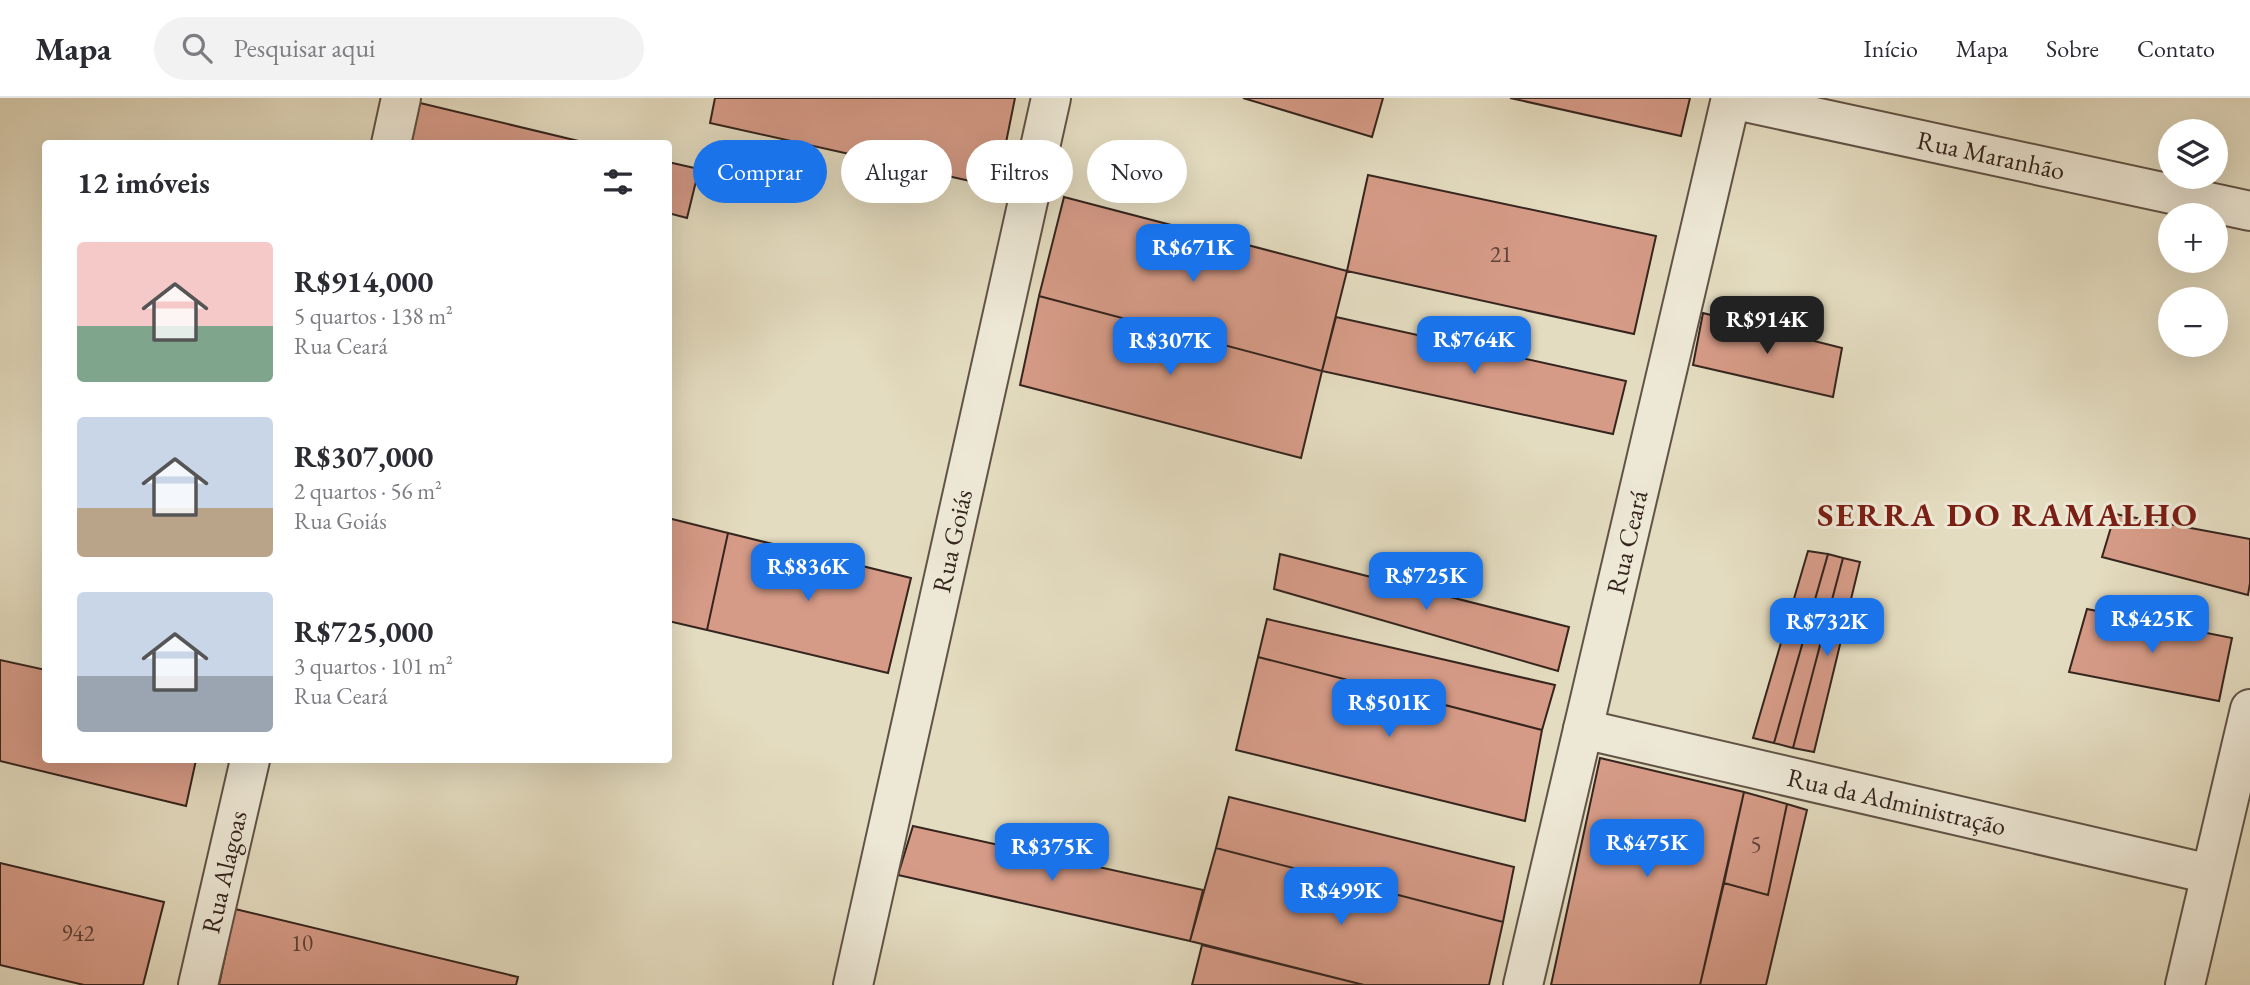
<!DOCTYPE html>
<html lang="pt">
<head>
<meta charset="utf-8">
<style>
	body { margin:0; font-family:"EB Garamond",serif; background:#f2f2f3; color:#2b2b33; height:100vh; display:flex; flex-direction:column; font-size:26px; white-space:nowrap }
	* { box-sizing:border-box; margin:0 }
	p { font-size:23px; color:#7c7c81 }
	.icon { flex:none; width:38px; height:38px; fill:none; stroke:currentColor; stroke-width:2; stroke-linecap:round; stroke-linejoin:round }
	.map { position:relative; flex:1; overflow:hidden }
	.details { position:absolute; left:42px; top:42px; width:630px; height:623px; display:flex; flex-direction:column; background:#fff; border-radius:7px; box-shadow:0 7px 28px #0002 }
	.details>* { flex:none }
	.banner { position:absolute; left:693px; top:42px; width:665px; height:63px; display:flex; gap:14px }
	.tools { position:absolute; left:2158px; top:21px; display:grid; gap:14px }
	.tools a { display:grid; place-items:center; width:70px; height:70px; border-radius:50%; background:#fff; box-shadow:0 7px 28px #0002; font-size:35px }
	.price { position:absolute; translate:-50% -60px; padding:0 16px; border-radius:14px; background:#1a73e8; color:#fff; font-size:23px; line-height:46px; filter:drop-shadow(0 2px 4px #0008) }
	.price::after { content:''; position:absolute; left:50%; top:42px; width:21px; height:16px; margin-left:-10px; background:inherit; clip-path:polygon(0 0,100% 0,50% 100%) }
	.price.selected { background:#222; color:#fff }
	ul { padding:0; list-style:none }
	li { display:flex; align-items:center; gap:21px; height:175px; padding:0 35px }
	li span { display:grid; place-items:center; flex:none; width:196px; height:140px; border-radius:7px; color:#555 }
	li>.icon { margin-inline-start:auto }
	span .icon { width:84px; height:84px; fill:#fffc; stroke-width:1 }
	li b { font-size:30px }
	h2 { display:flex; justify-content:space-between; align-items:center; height:84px; padding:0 35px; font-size:30px }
	.pill { padding:0 24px; border-radius:32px; background:#fff; box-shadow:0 7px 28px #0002; font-size:24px; line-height:63px }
	.pill.selected { background:#1a73e8; color:#fff }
	header { display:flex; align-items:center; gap:42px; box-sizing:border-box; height:98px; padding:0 35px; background:#fff; border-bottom:2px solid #e1e1e2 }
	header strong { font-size:33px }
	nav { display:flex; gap:38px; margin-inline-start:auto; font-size:24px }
	.search { width:490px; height:63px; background:#f2f2f3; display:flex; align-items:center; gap:18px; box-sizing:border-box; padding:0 24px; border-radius:38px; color:#7c7c81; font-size:26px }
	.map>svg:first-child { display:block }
	.building { fill:#d69b87; stroke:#35251e; stroke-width:2 }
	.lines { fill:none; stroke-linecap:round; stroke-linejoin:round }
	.street-casing { stroke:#615346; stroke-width:42 }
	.street { stroke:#ede8d6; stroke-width:38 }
	.labels { text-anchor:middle; stroke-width:6; stroke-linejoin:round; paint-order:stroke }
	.number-label { font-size:23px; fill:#5d4238 }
	.street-label { font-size:26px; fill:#35251e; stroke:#ede8d6 }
	.district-label { font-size:33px; font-weight:bold; letter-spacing:2px; fill:#7a1f14; stroke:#ede8d6 }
</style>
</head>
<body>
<header>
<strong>Mapa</strong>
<div class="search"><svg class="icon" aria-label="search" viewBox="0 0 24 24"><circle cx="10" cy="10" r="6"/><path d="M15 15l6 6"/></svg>Pesquisar aqui</div>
<nav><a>Início</a><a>Mapa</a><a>Sobre</a><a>Contato</a></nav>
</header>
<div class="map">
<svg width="2250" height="887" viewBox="0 0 2250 887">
	<rect width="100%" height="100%" fill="#e4dcc0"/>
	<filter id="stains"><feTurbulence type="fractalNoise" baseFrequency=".00286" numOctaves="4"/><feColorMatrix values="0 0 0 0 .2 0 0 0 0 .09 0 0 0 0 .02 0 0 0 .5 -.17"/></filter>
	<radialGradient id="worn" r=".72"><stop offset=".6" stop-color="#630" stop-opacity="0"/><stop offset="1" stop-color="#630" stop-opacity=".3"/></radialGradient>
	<path class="building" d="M 715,0 L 1015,0 L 997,89 L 710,25 Z
		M 1243,0 L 1383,0 L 1372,39 Z
		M 1510,0 L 1690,0 L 1681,38 Z
		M 420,5 L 591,46 L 411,46 Z
		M 668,64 L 699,71 L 687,120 L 668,115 Z
		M 1368,77 L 1656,138 L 1634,236 L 1347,173 Z
		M 1064,99 L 1347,173 L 1322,273 L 1039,198 Z
		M 1039,198 L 1322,273 L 1301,360 L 1020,287 Z
		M 1703,215 L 1842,250 L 1833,299 L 1693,267 Z
		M 1336,219 L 1626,283 L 1613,336 L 1322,273 Z
		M 2115,416 L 2250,441 L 2250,485 L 2248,497 L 2102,459 Z
		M 668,420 L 728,435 L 707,532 L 668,523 Z
		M 728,435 L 911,480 L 888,575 L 707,532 Z
		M 1808,453 L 1828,456 L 1774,645 L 1753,640 Z
		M 1280,456 L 1569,529 L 1558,573 L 1274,491 Z
		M 1828,456 L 1843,460 L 1793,650 L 1774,645 Z
		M 1843,460 L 1860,464 L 1814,654 L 1793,650 Z
		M 2087,511 L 2232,540 L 2219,603 L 2069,574 Z
		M 1267,521 L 1555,587 L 1542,632 L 1258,559 Z
		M 1258,559 L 1542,632 L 1525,723 L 1236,652 Z
		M 0,562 L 46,572 L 46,662 L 196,662 L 186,708 L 0,663 Z
		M 1600,660 L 1744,694 L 1700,887 L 1551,887 Z
		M 1744,694 L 1787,706 L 1768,797 L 1724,785 Z
		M 1229,699 L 1514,769 L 1503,824 L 1216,750 Z
		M 1787,706 L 1807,712 L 1766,887 L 1700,887 L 1724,785 L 1768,797 Z
		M 913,728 L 1203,792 L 1190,843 L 898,777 Z
		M 1216,750 L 1503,824 L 1489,887 L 1364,887 L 1190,843 Z
		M 0,765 L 164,804 L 143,887 L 84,887 L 0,867 Z
		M 235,811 L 518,879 L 516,887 L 219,887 Z
		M 1202,847 L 1364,887 L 1192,887 Z"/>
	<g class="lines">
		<g class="street-casing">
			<g id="street">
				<path id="s1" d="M 1731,1 L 2250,113"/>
				<path d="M 391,46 L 401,0"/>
				<path id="s2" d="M 1583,631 L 2210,776"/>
				<path id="s3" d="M 198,887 L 250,662"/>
				<path id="s4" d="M 853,887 L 1051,0"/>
				<path id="s5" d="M 1523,887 L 1731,0"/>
				<path d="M 2185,887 L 2250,611"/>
			</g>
		</g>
		<use href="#street" class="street"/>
	</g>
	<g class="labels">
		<g class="number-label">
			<text x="1501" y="164">21</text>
			<text x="1756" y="754">5</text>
			<text x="78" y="843">942</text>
			<text x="302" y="853">10</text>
		</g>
		<g class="street-label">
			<text dy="9" stroke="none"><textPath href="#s1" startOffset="266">Rua Maranhão</textPath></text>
			<text dy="9" stroke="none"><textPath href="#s5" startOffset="455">Rua Ceará</textPath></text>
			<text dy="9" stroke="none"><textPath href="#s4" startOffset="455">Rua Goiás</textPath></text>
			<text dy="9" stroke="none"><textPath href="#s2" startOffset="322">Rua da Administração</textPath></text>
			<text dy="9" stroke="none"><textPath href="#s3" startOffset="116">Rua Alagoas</textPath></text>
		</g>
		<g class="district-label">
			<text x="2008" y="428">SERRA DO RAMALHO</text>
		</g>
	</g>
	<rect width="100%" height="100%" filter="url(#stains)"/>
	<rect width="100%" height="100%" fill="url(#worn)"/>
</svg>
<div class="tools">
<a><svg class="icon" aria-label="layers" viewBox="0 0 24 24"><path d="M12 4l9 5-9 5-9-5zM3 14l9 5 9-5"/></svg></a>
<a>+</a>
<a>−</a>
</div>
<b class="price" style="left:1193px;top:186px">R$671K</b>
<b class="price selected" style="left:1767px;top:258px">R$914K</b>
<b class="price" style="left:1474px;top:278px">R$764K</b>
<b class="price" style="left:1170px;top:279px">R$307K</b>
<b class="price" style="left:808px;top:505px">R$836K</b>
<b class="price" style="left:1426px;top:514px">R$725K</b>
<b class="price" style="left:2152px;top:557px">R$425K</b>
<b class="price" style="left:1827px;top:560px">R$732K</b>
<b class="price" style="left:1389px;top:641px">R$501K</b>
<b class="price" style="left:1647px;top:781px">R$475K</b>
<b class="price" style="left:1052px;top:785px">R$375K</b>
<b class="price" style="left:1341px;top:829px">R$499K</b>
<div class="banner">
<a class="pill selected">Comprar</a>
<a class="pill">Alugar</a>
<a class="pill">Filtros</a>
<a class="pill">Novo</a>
</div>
<section class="details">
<h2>12 imóveis<svg class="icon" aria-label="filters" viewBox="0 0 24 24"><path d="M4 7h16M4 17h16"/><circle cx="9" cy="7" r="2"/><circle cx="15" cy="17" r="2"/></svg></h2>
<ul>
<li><span style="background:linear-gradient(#f6c9c9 60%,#7fa58c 0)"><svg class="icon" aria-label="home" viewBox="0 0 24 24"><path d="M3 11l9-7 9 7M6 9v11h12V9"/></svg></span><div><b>R$914,000</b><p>5 quartos · 138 m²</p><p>Rua Ceará</p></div></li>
<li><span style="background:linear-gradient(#c9d6e8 65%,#b9a48a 0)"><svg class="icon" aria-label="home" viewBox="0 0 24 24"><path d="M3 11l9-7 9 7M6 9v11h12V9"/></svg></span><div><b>R$307,000</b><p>2 quartos · 56 m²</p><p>Rua Goiás</p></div></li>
<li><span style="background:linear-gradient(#c9d6e8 60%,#9aa5b1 0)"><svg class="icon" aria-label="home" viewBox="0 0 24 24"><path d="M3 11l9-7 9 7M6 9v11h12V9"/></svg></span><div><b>R$725,000</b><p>3 quartos · 101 m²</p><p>Rua Ceará</p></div></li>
</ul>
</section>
</div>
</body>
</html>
